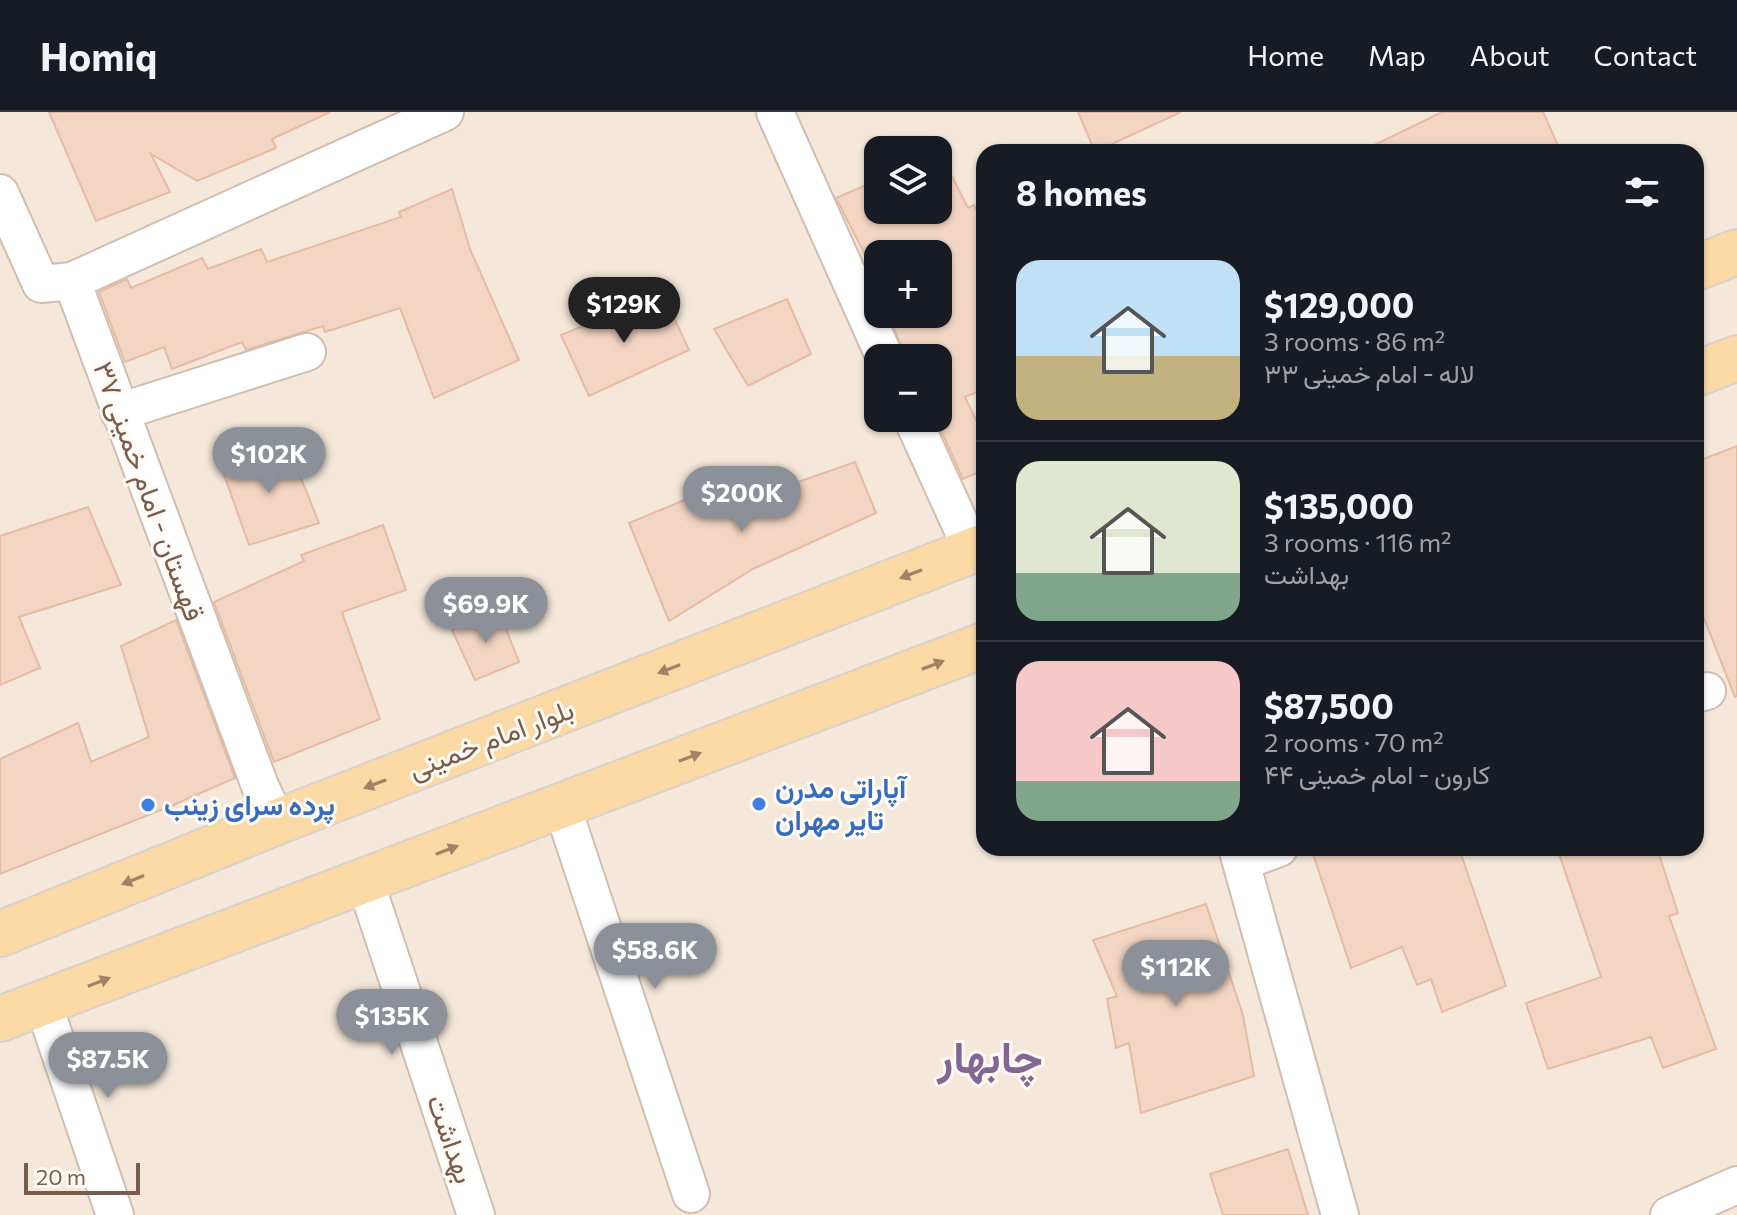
<!DOCTYPE html>
<html lang="en">
<head>
<meta charset="utf-8">
<style>
	body { margin:0; font-family:Commissioner,Vazirmatn,sans-serif; background:#20242c; color:#f1f3f6; height:100vh; display:flex; flex-direction:column; font-size:30px; white-space:nowrap }
	* { box-sizing:border-box; margin:0 }
	p { font-size:26px; color:#9ea1a6 }
	.icon { flex:none; width:44px; height:44px; fill:none; stroke:currentColor; stroke-width:2; stroke-linecap:round; stroke-linejoin:round }
	.map { position:relative; flex:1; overflow:hidden }
	.side { position:absolute; left:976px; top:32px; width:728px; height:712px; display:flex; flex-direction:column; background:#171b24; border-radius:24px; box-shadow:0 2px 6px #0004 }
	.side>* { flex:none }
	.fabs { position:absolute; left:864px; top:24px; display:grid; gap:16px }
	.fabs a { display:grid; place-items:center; width:88px; height:88px; border-radius:16px; background:#171b24; box-shadow:0 2px 6px #0004; font-size:40px }
	.scale { position:absolute; left:24px; bottom:20px; width:116px; box-sizing:border-box; padding-left:8px; border:4px solid #7a5c4d; border-top:0; font-size:22px; line-height:28px; white-space:nowrap; color:#7a5c4d; -webkit-text-stroke:6px #fffaf3; paint-order:stroke }
	.price { position:absolute; translate:-50% -68px; padding:0 18px; border-radius:28px; background:#8c9099; color:#fff; font-size:26px; line-height:52px; filter:drop-shadow(0 2px 4px #0008) }
	.price::after { content:''; position:absolute; left:50%; top:48px; width:24px; height:18px; margin-left:-12px; background:inherit; clip-path:polygon(0 0,100% 0,50% 100%) }
	.price.selected { background:#222; color:#fff }
	ul { padding:0; list-style:none }
	li { display:flex; align-items:center; gap:24px; height:200px; padding:0 40px }
	li+li { border-top:2px solid #363941 }
	li span { display:grid; place-items:center; flex:none; width:224px; height:160px; border-radius:24px; color:#555 }
	li>.icon { margin-inline-start:auto }
	span .icon { width:96px; height:96px; fill:#fffc; stroke-width:1 }
	li b { font-size:34px }
	h2 { display:flex; justify-content:space-between; align-items:center; height:96px; padding:0 40px; font-size:34px }
	header { display:flex; align-items:center; gap:48px; box-sizing:border-box; height:112px; padding:0 40px; background:#171b24; border-bottom:2px solid #363941 }
	header strong { font-size:38px }
	nav { display:flex; gap:44px; margin-inline-start:auto; font-size:28px }
	.map>svg:first-child { display:block }
	.residential { fill:#f5e8da; fill-rule:evenodd }
	.building { fill:#f3d5c3; stroke:#e6bba3; stroke-width:2 }
	.lines { fill:none; stroke-linecap:round; stroke-linejoin:round }
	.minor-casing { stroke:#d1beb0; stroke-width:40 }
	.primary-casing { stroke:#dad1cd; stroke-width:48 }
	.minor { stroke:#fff; stroke-width:36 }
	.primary { stroke:#fbd9a5; stroke-width:44 }
	.oneway { fill:#a18267 }
	.shop-dot { fill:#3f7fe0; stroke:#fffaf3; stroke-width:3 }
	.labels { text-anchor:middle; stroke-width:6; stroke-linejoin:round; paint-order:stroke }
	.street-label { font-size:28px; fill:#7a5c4d; stroke:#fffaf3 }
	.shop-label { font-size:28px; font-weight:bold; fill:#366cbe; stroke:#fffaf3; text-anchor:start }
	.town-label { font-size:44px; font-weight:bold; fill:#846695; stroke:#fffaf3 }
</style>
</head>
<body>
<header>
<strong>Homiq</strong>
<nav><a>Home</a><a>Map</a><a>About</a><a>Contact</a></nav>
</header>
<div class="map">
<svg width="1737" height="1103" viewBox="0 0 1737 1103">
	<rect width="100%" height="100%" fill="#fdf6ec"/>
	<path class="residential" d="M 0,0 L 1737,0 L 1737,1103 L 0,1103 ZM 878,38 L 938,38 L 938,98 L 878,98 ZM 984,40 L 1696,40 L 1696,736 L 984,736 ZM 878,142 L 938,142 L 938,202 L 878,202 ZM 878,246 L 938,246 L 938,306 L 878,306 Z"/>
	<path class="building" d="M 49,0 L 330,0 L 272,27 L 276,36 L 197,69 L 151,42 L 170,80 L 96,109 Z
		M 1078,0 L 1181,0 L 1095,40 Z
		M 1442,0 L 1543,0 L 1561,40 L 1360,40 Z
		M 938,37 L 968,96 L 974,93 L 984,115 L 984,277 L 965,285 L 984,325 L 984,358 L 963,367 L 938,312 L 938,246 L 906,246 L 888,202 L 938,202 L 938,142 L 878,142 L 878,168 L 836,86 L 878,68 L 878,98 L 938,98 Z
		M 452,77 L 470,137 L 519,248 L 434,286 L 400,196 L 325,220 L 323,214 L 246,238 L 242,230 L 172,257 L 164,235 L 125,250 L 99,180 L 127,167 L 131,176 L 202,146 L 208,157 L 261,137 L 267,150 L 401,105 L 399,100 Z
		M 653,185 L 664,202 L 672,201 L 689,238 L 589,284 L 561,223 Z
		M 787,187 L 811,242 L 748,274 L 714,217 Z
		M 287,331 L 319,411 L 249,433 L 221,354 Z
		M 1737,334 L 1737,584 L 1735,585 L 1696,486 L 1696,350 Z
		M 855,350 L 876,401 L 753,457 L 669,509 L 629,411 L 711,377 L 721,397 Z
		M 88,395 L 121,473 L 19,505 L 40,556 L 0,573 L 0,424 Z
		M 383,413 L 406,478 L 342,500 L 380,607 L 274,650 L 214,490 L 304,449 L 301,443 Z
		M 499,499 L 519,550 L 475,568 L 452,518 Z
		M 176,508 L 235,666 L 171,694 L 0,762 L 0,647 L 78,611 L 91,650 L 149,625 L 121,534 Z
		M 1311,736 L 1459,736 L 1506,874 L 1442,900 L 1431,867 L 1417,873 L 1402,835 L 1351,856 Z
		M 1557,736 L 1657,736 L 1678,801 L 1669,804 L 1716,937 L 1663,956 L 1651,925 L 1548,957 L 1526,891 L 1601,865 Z
		M 1206,792 L 1243,903 L 1254,964 L 1141,1001 L 1129,931 L 1116,936 L 1107,887 L 1117,884 L 1093,828 Z
		M 1288,1037 L 1308,1103 L 1223,1103 L 1210,1062 Z"/>
	<g class="lines">
		<g class="minor-casing">
			<path id="minor" d="M 775,0 L 885,246
				M 0,81 L 41,172 L 72,169 L 260,674 L 277,710
				M 72,169 L 445,0
				M 119,300 L 307,240
				M 912,306 L 972,438
				M 1696,582 L 1707,579
				M 562,694 L 691,1082
				M 1237,736 L 1340,1103
				M 1241,750 L 1279,736
				M 365,769 L 476,1103
				M 43,891 L 115,1103
				M 1669,1103 L 1737,1073"/>
		</g>
		<g class="primary-casing">
			<path id="primary" d="M 1696,156 L 1737,140
				M 1696,262 L 1737,246
				M 0,822 L 277,710 L 984,434
				M 0,907 L 984,533"/>
		</g>
		<use href="#minor" class="minor"/>
		<use href="#primary" class="primary"/>
	</g>
	<defs><path id="oneway-solid" d="M-6-.8H1V-3.2L6.5 0L1 3.2V.8H-6Z" transform="scale(2)"/></defs>
	<g class="oneway">
		<use href="#oneway-solid" transform="translate(911 462) rotate(159)"/>
		<use href="#oneway-solid" transform="translate(933 553) rotate(-21)"/>
		<use href="#oneway-solid" transform="translate(669 557) rotate(159)"/>
		<use href="#oneway-solid" transform="translate(690 645) rotate(-21)"/>
		<use href="#oneway-solid" transform="translate(375 672) rotate(159)"/>
		<use href="#oneway-solid" transform="translate(447 738) rotate(-21)"/>
		<use href="#oneway-solid" transform="translate(133 768) rotate(158)"/>
		<use href="#oneway-solid" transform="translate(99 870) rotate(-21)"/>
	</g>
	<g class="shop-dot">
		<circle cx="759" cy="692" r="8"/>
		<circle cx="148" cy="693" r="8"/>
	</g>
	<g class="labels">
		<g class="street-label">
			<text transform="translate(149 379) rotate(70)" y="10">قهستان - امام خمینی ۳۷</text>
			<text transform="translate(491 627) rotate(-21)" y="10">بلوار امام خمینی</text>
			<text transform="translate(451 1027) rotate(71)" y="10">بهداشت</text>
		</g>
		<g class="shop-label">
			<text x="775" y="686">آپاراتی مدرن<tspan x="775" dy="32">تایر مهران</tspan></text>
			<text x="164" y="703">پرده سرای زینب</text>
		</g>
		<g class="town-label">
			<text x="990" y="961">چابهار</text>
		</g>
	</g>
</svg>
<div class="fabs">
<a><svg class="icon" aria-label="layers" viewBox="0 0 24 24"><path d="M12 4l9 5-9 5-9-5zM3 14l9 5 9-5"/></svg></a>
<a>+</a>
<a>−</a>
</div>
<div class="scale">20 m</div>
<b class="price selected" style="left:624px;top:233px">$129K</b>
<b class="price" style="left:269px;top:383px">$102K</b>
<b class="price" style="left:742px;top:422px">$200K</b>
<b class="price" style="left:486px;top:533px">$69.9K</b>
<b class="price" style="left:655px;top:879px">$58.6K</b>
<b class="price" style="left:1176px;top:896px">$112K</b>
<b class="price" style="left:392px;top:945px">$135K</b>
<b class="price" style="left:108px;top:988px">$87.5K</b>
<section class="side">
<h2>8 homes<svg class="icon" aria-label="filters" viewBox="0 0 24 24"><path d="M4 7h16M4 17h16"/><circle cx="9" cy="7" r="2"/><circle cx="15" cy="17" r="2"/></svg></h2>
<ul>
<li><span style="background:linear-gradient(#bfe0f5 60%,#c2b280 0)"><svg class="icon" aria-label="home" viewBox="0 0 24 24"><path d="M3 11l9-7 9 7M6 9v11h12V9"/></svg></span><div><b>$129,000</b><p>3 rooms · 86 m²</p><p>لاله - امام خمینی ۳۳</p></div></li>
<li><span style="background:linear-gradient(#dfe7d0 70%,#7fa58c 0)"><svg class="icon" aria-label="home" viewBox="0 0 24 24"><path d="M3 11l9-7 9 7M6 9v11h12V9"/></svg></span><div><b>$135,000</b><p>3 rooms · 116 m²</p><p>بهداشت</p></div></li>
<li><span style="background:linear-gradient(#f6c9c9 75%,#7fa58c 0)"><svg class="icon" aria-label="home" viewBox="0 0 24 24"><path d="M3 11l9-7 9 7M6 9v11h12V9"/></svg></span><div><b>$87,500</b><p>2 rooms · 70 m²</p><p>کارون - امام خمینی ۴۴</p></div></li>
</ul>
</section>
</div>
</body>
</html>
